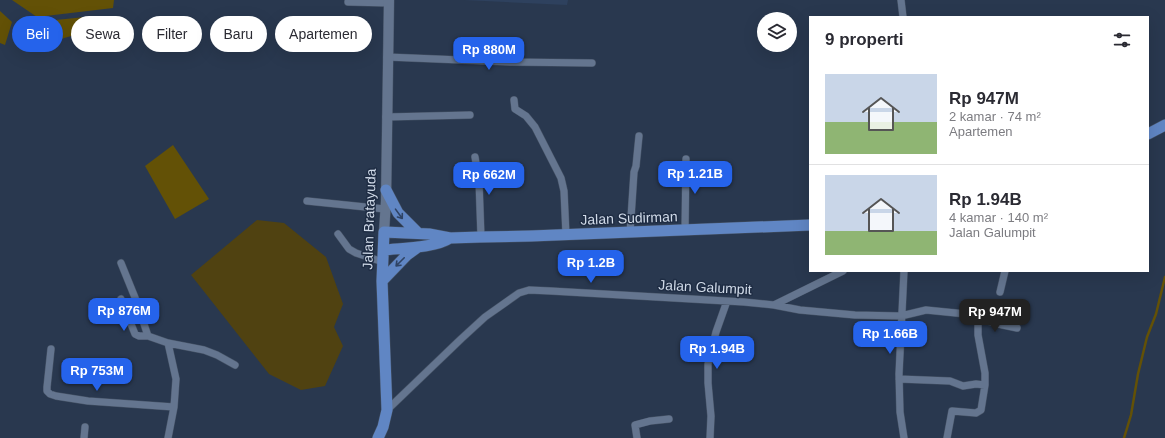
<!DOCTYPE html>
<html lang="id">
<head>
<meta charset="utf-8">
<style>
	body { margin:0; font-family:Arial,sans-serif; background:#f2f2f3; color:#2b2b33; height:100vh; display:flex; flex-direction:column; font-size:15px; white-space:nowrap }
	* { box-sizing:border-box; margin:0 }
	p { font-size:13px; color:#7c7c81 }
	.icon { flex:none; width:22px; height:22px; fill:none; stroke:currentColor; stroke-width:2; stroke-linecap:round; stroke-linejoin:round }
	.map { position:relative; flex:1; overflow:hidden }
	.drawer { position:absolute; left:809px; top:16px; width:340px; height:256px; display:flex; flex-direction:column; background:#fff; border-radius:0px; box-shadow:0 4px 16px #0002 }
	.drawer>* { flex:none }
	.hud { position:absolute; left:12px; top:16px; width:380px; height:36px; display:flex; gap:8px }
	.fabs { position:absolute; left:757px; top:12px; display:grid; gap:8px }
	.fabs a { display:grid; place-items:center; width:40px; height:40px; border-radius:50%; background:#fff; box-shadow:0 4px 16px #0002; font-size:20px }
	.price { position:absolute; translate:-50% -34px; padding:0 9px; border-radius:8px; background:#2563eb; color:#fff; font-size:13px; line-height:26px; filter:drop-shadow(0 1px 2px #0008) }
	.price::after { content:''; position:absolute; left:50%; top:24px; width:12px; height:9px; margin-left:-6px; background:inherit; clip-path:polygon(0 0,100% 0,50% 100%) }
	.price.on { background:#222; color:#fff }
	ul { padding:0; list-style:none }
	li { display:flex; align-items:center; gap:12px; height:100px; padding:0 16px }
	li+li { border-top:1px solid #e1e1e2 }
	li span { display:grid; place-items:center; flex:none; width:112px; height:80px; border-radius:0px; color:#555 }
	li>.icon { margin-inline-start:auto }
	span .icon { width:48px; height:48px; fill:#fffc; stroke-width:1 }
	li b { font-size:17px }
	h2 { display:flex; justify-content:space-between; align-items:center; height:48px; padding:0 16px; font-size:17px }
	.tag { padding:0 14px; border-radius:18px; background:#fff; box-shadow:0 4px 16px #0002; font-size:14px; line-height:36px }
	.tag.on { background:#2563eb; color:#fff }
	.map>svg:first-child { display:block }
	.built { fill:#2e415e }
	.green { fill:#504211 }
	.water { fill:#635106 }
	.lines { fill:none; stroke-linecap:round; stroke-linejoin:round }
	.stream { stroke:#635106; stroke-width:2.5 }
	.street-casing { stroke:#465366; stroke-width:8 }
	.secondary-casing { stroke:#465366; stroke-width:11 }
	.primary-casing { stroke:#465366; stroke-width:12 }
	.street { stroke:#64758f; stroke-width:7 }
	.secondary { stroke:#64758f; stroke-width:10 }
	.primary { stroke:#6086c4; stroke-width:11 }
	.oneway { stroke:#2f4364 }
	.labels { text-anchor:middle; stroke-width:3; stroke-linejoin:round; paint-order:stroke }
	.street-label { font-size:14px; fill:#d0dae8; stroke:#1f2d44 }
</style>
</head>
<body>
<div class="map">
<svg width="1165" height="438" viewBox="0 0 1165 438">
	<rect width="100%" height="100%" fill="#29384f"/>
	<path class="built" d="M 464,0 L 568,0 L 567,5 Z"/>
	<path class="green" d="M 257,220 L 284,223 L 326,257 L 343,304 L 334,327 L 343,346 L 325,386 L 301,390 L 269,374 L 191,275 Z"/>
	<path class="water" d="M 12,0 L 114,0 L 113,8 L 37,17 Z
		M 0,11 L 12,22 L 5,45 L 0,43 Z
		M 85,17 L 85,32 L 54,41 L 32,42 L 36,22 Z
		M 173,145 L 209,199 L 175,219 L 145,166 Z"/>
	<g class="lines">
		<path class="stream" d="M 1124,438 L 1131,415 L 1138,374 L 1147,337 L 1156,314 L 1165,277"/>
		<g class="street-casing">
			<path id="street" d="M 901,0 L 903,17
				M 348,2 L 389,3
				M 387,57 L 510,62 L 592,63
				M 514,100 L 515,109 L 526,116 L 535,127 L 561,178 L 564,191 L 566,235
				M 386,117 L 470,115
				M 475,157 L 479,181 L 481,237
				M 307,201 L 385,209
				M 685,231 L 686,159
				M 630,233 L 634,172 L 636,166 L 639,136
				M 338,234 L 349,249 L 356,253 L 383,262
				M 121,263 L 136,300 L 148,336 L 168,343
				M 904,271 L 899,374 L 900,412 L 904,438
				M 1000,292 L 1005,271
				M 121,299 L 135,334 L 139,336 L 148,336
				M 774,305 L 800,310 L 855,315 L 901,316 L 926,310 L 976,315 L 978,318 L 978,335 L 985,373 L 985,385 L 981,410 L 976,413 L 952,411 L 947,438
				M 978,318 L 998,324 L 1017,328
				M 51,349 L 47,387 L 47,391 L 50,394 L 56,396 L 88,401 L 174,407
				M 899,379 L 950,381 L 963,386 L 976,384 L 985,385
				M 387,410 L 461,339 L 485,317 L 519,293 L 529,290 L 551,291 L 744,302 L 774,305 L 843,271
				M 84,438 L 85,427
				M 168,438 L 174,407 L 176,379 L 168,343 L 204,350 L 217,355 L 235,365
				M 637,438 L 635,425 L 650,421 L 669,419
				M 710,438 L 711,416 L 708,383 L 708,364 L 716,332 L 727,301"/>
		</g>
		<g class="secondary-casing">
			<path id="secondary" d="M 384,232 L 386,201 L 389,0"/>
		</g>
		<g class="primary-casing">
			<path id="primary" d="M 1148,134 L 1165,125
				M 386,190 L 398,213 L 418,233
				M 384,250 C 402,248 435,248 450,238
				M 382,281 L 407,255 L 418,247
				M 378,438 L 383,427 L 387,410 L 382,281 L 384,232 L 429,234 L 450,238 L 481,237 L 531,236 L 810,225"/>
		</g>
		<use href="#street" class="street"/>
		<use href="#secondary" class="secondary"/>
		<use href="#primary" class="primary"/>
	</g>
	<defs><path id="oneway-shaft" d="M-6 0H5M1.5-3L5.5 0L1.5 3" fill="none" stroke-width="1.6" stroke-linecap="round" stroke-linejoin="round"/></defs>
	<g class="oneway">
		<use href="#oneway-shaft" transform="translate(399 214) rotate(54)"/>
		<use href="#oneway-shaft" transform="translate(400 262) rotate(135)"/>
	</g>
	<g class="labels">
		<g class="street-label">
			<text transform="translate(629 218) rotate(-2)" y="5">Jalan Sudirman</text>
			<text transform="translate(369 219) rotate(-88)" y="5">Jalan Bratayuda</text>
			<text transform="translate(705 287) rotate(3)" y="5">Jalan Galumpit</text>
		</g>
	</g>
</svg>
<div class="fabs">
<a><svg class="icon" aria-label="layers" viewBox="0 0 24 24"><path d="M12 4l9 5-9 5-9-5zM3 14l9 5 9-5"/></svg></a>
</div>
<b class="price" style="left:489px;top:71px">Rp 880M</b>
<b class="price" style="left:695px;top:195px">Rp 1.21B</b>
<b class="price" style="left:489px;top:196px">Rp 662M</b>
<b class="price" style="left:591px;top:284px">Rp 1.2B</b>
<b class="price" style="left:124px;top:332px">Rp 876M</b>
<b class="price on" style="left:995px;top:333px">Rp 947M</b>
<b class="price" style="left:890px;top:355px">Rp 1.66B</b>
<b class="price" style="left:717px;top:370px">Rp 1.94B</b>
<b class="price" style="left:97px;top:392px">Rp 753M</b>
<div class="hud">
<a class="tag on">Beli</a>
<a class="tag">Sewa</a>
<a class="tag">Filter</a>
<a class="tag">Baru</a>
<a class="tag">Apartemen</a>
</div>
<section class="drawer">
<h2>9 properti<svg class="icon" aria-label="filters" viewBox="0 0 24 24"><path d="M4 7h16M4 17h16"/><circle cx="9" cy="7" r="2"/><circle cx="15" cy="17" r="2"/></svg></h2>
<ul>
<li><span style="background:linear-gradient(#c9d6e8 60%,#8fb573 0)"><svg class="icon" aria-label="home" viewBox="0 0 24 24"><path d="M3 11l9-7 9 7M6 9v11h12V9"/></svg></span><div><b>Rp 947M</b><p>2 kamar · 74 m²</p><p>Apartemen</p></div></li>
<li><span style="background:linear-gradient(#c9d6e8 70%,#8fb573 0)"><svg class="icon" aria-label="home" viewBox="0 0 24 24"><path d="M3 11l9-7 9 7M6 9v11h12V9"/></svg></span><div><b>Rp 1.94B</b><p>4 kamar · 140 m²</p><p>Jalan Galumpit</p></div></li>
</ul>
</section>
</div>
</body>
</html>
